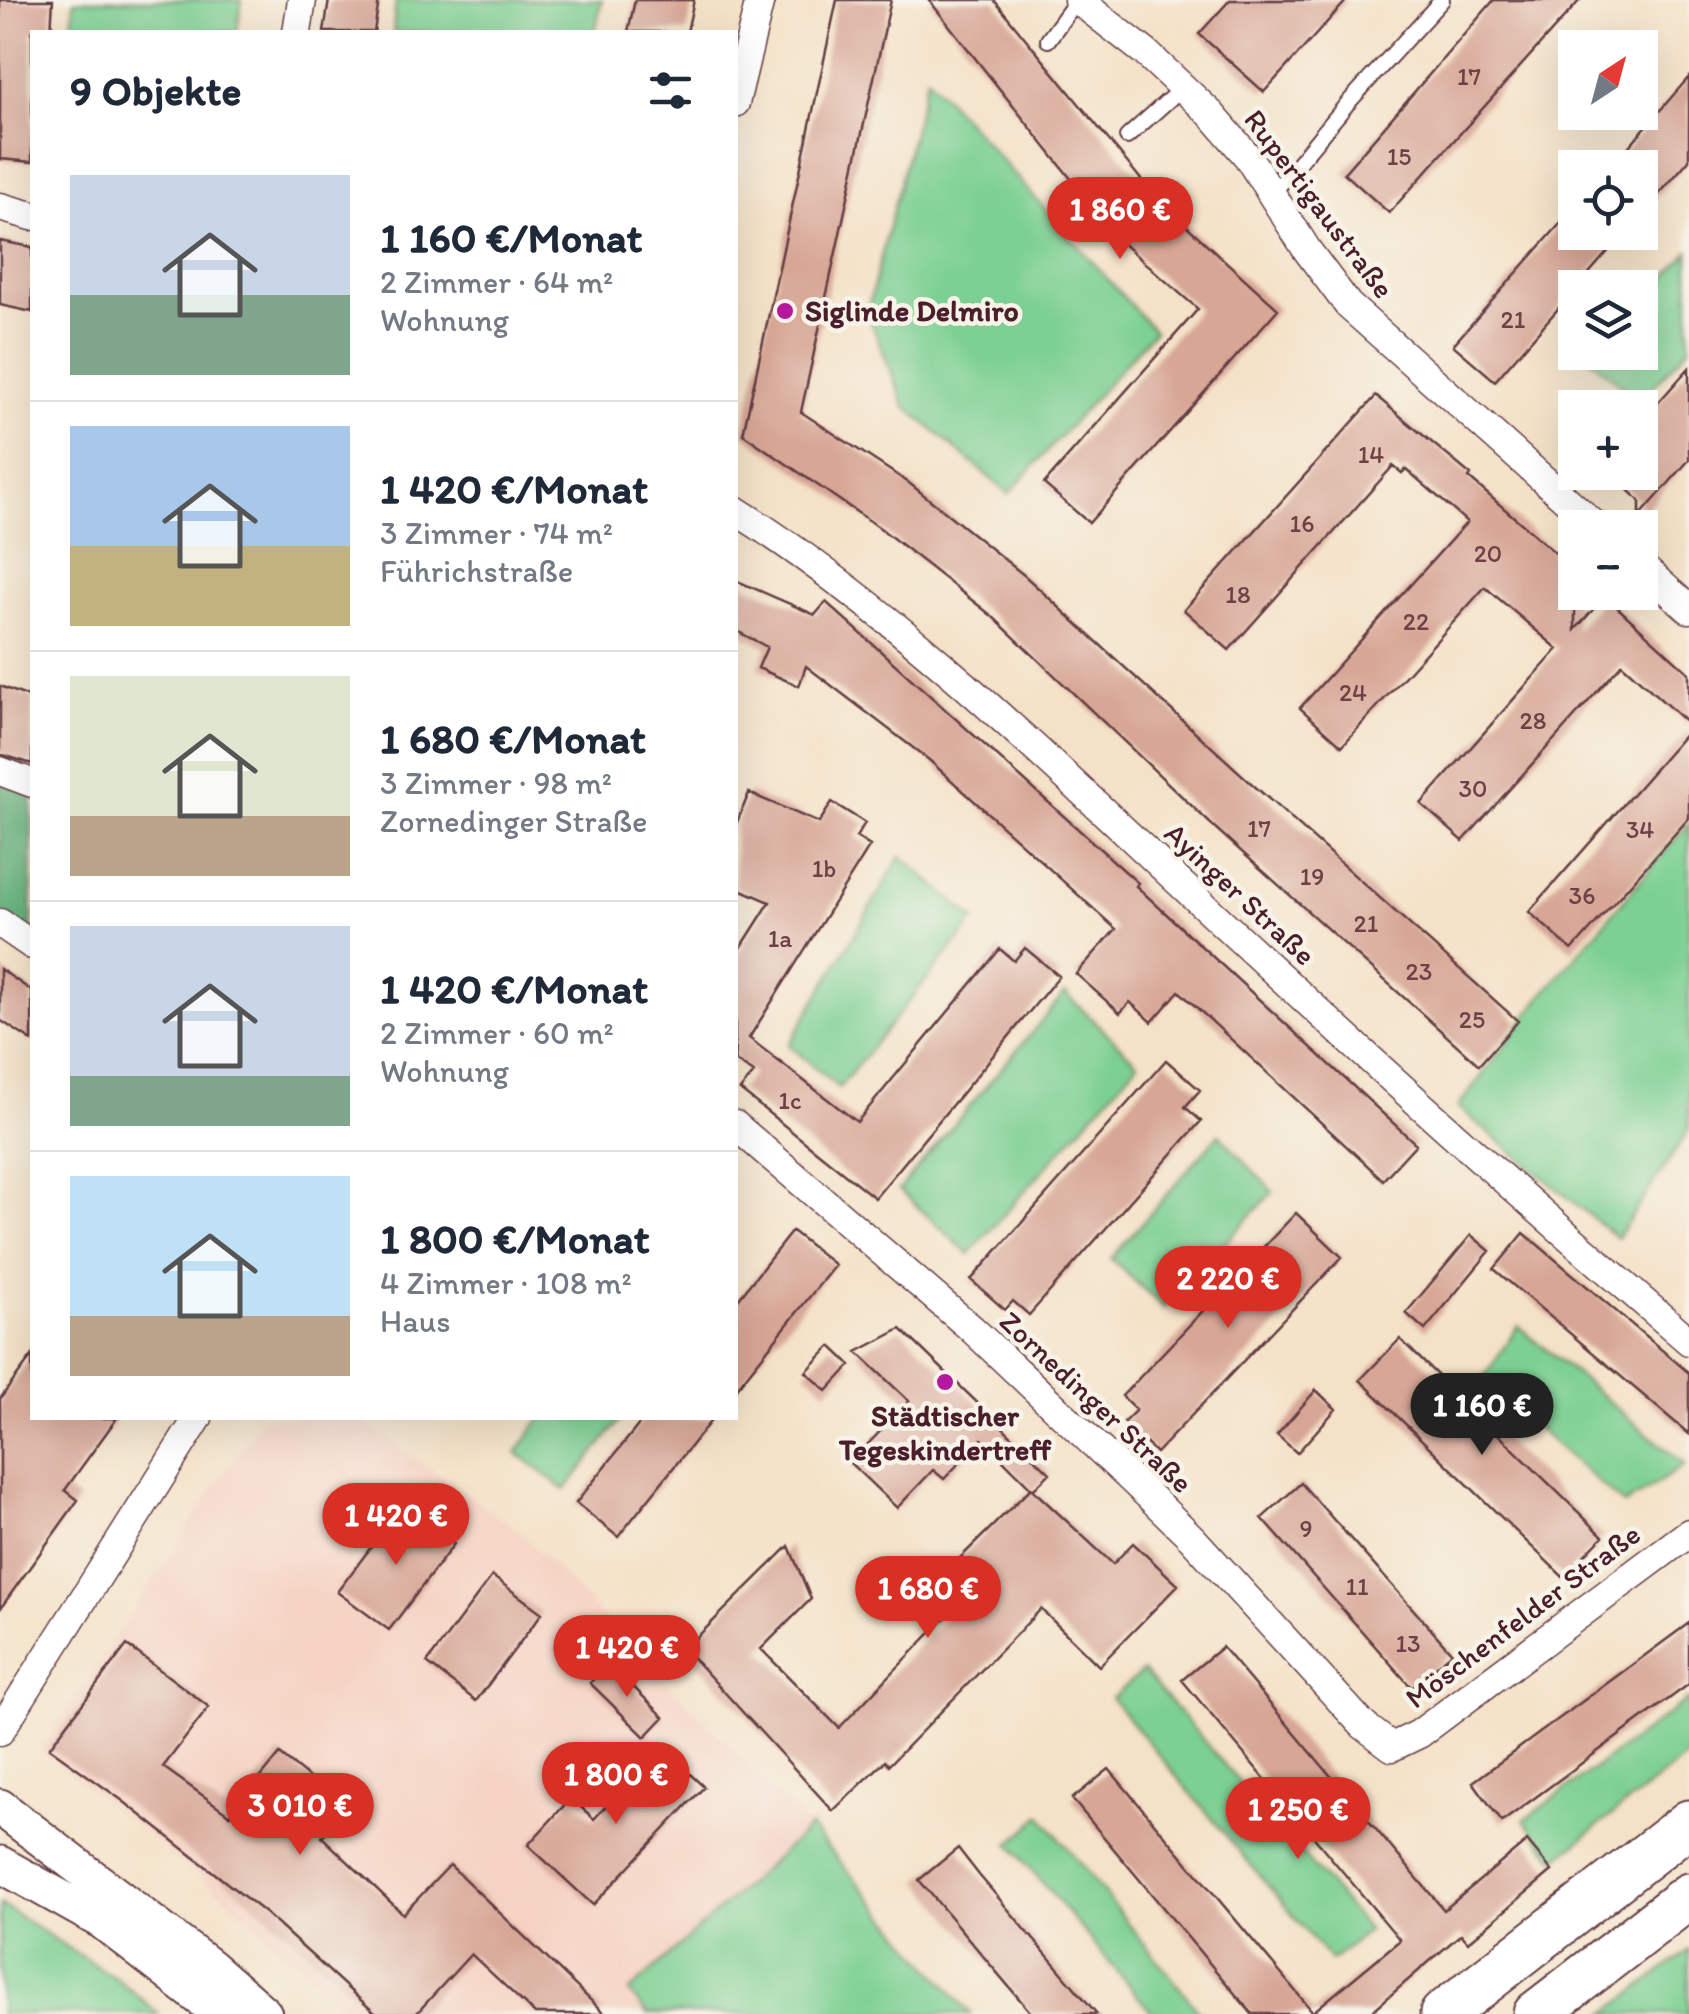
<!DOCTYPE html>
<html lang="de">
<head>
<meta charset="utf-8">
<style>
	body { margin:0; font-family:Itim,sans-serif; background:#f6f6f7; color:#1f2937; height:100vh; display:flex; flex-direction:column; font-size:38px; white-space:nowrap }
	* { box-sizing:border-box; margin:0 }
	p { font-size:32px; color:#747a83 }
	.icon { flex:none; width:55px; height:55px; fill:none; stroke:currentColor; stroke-width:2; stroke-linecap:round; stroke-linejoin:round }
	.map { position:relative; flex:1; overflow:hidden }
	.side { position:absolute; left:30px; top:30px; width:708px; height:1390px; display:flex; flex-direction:column; background:#fff; border-radius:0px; box-shadow:0 10px 40px #0002 }
	.side>* { flex:none }
	.needle { width:65px; rotate:36deg }
	.buttons { position:absolute; left:1558px; top:30px; display:grid; gap:20px }
	.buttons a { display:grid; place-items:center; width:100px; height:100px; border-radius:0px; background:#fff; box-shadow:0 10px 40px #0002; font-size:50px }
	.price { position:absolute; translate:-50% -85px; padding:0 22px; border-radius:35px; background:#d93025; color:#fff; font-size:32px; line-height:65px; filter:drop-shadow(0 2px 5px #0008) }
	.price::after { content:''; position:absolute; left:50%; top:60px; width:30px; height:22px; margin-left:-15px; background:inherit; clip-path:polygon(0 0,100% 0,50% 100%) }
	.price.active { background:#222; color:#fff }
	ul { padding:0; list-style:none }
	li { display:flex; align-items:center; gap:30px; height:250px; padding:0 40px }
	li+li { border-top:2px solid #e0e1e3 }
	li span { display:grid; place-items:center; flex:none; width:280px; height:200px; border-radius:0px; color:#555 }
	li>.icon { margin-inline-start:auto }
	span .icon { width:120px; height:120px; fill:#fffc; stroke-width:1 }
	li b { font-size:42px }
	h2 { display:flex; justify-content:space-between; align-items:center; height:120px; padding:0 40px; font-size:42px }
	.map>svg:first-child { display:block }
	.built { fill:#f5d2c2 }
	.green { fill:#7dd093; stroke:#64785f; stroke-width:2.5 }
	.forest { fill:#66b27d; stroke:#586854; stroke-width:2.5 }
	.building { fill:#d7a695 }
	.lines { fill:none; stroke-linecap:round; stroke-linejoin:round }
	.service-casing { stroke:#643c43; stroke-width:18 }
	.minor-casing { stroke:#643c43; stroke-width:31 }
	.tertiary-casing { stroke:#643c43; stroke-width:39 }
	.primary-casing { stroke:#643c43; stroke-width:49 }
	.service { stroke:#fff; stroke-width:14 }
	.minor { stroke:#fff; stroke-width:28 }
	.tertiary { stroke:#fff; stroke-width:35 }
	.primary { stroke:#fff; stroke-width:45 }
	.poi-dot { fill:#b5179e; stroke:#f7f3e8; stroke-width:4 }
	.labels { text-anchor:middle; stroke-width:9; stroke-linejoin:round; paint-order:stroke }
	.number-label { font-size:25px; fill:#6d4146 }
	.street-label { font-size:30px; fill:#4a1f2b; stroke:#f7f3e8 }
	.poi-label { font-size:30px; font-weight:bold; fill:#4a1f2b; stroke:#f7f3e8; text-anchor:start }
</style>
</head>
<body>
<div class="map">
<svg width="1689" height="2014" viewBox="0 0 1689 2014">
	<rect width="100%" height="100%" fill="#f7f3e8"/>
	<filter id="ink" filterUnits="userSpaceOnUse"><feTurbulence type="fractalNoise" baseFrequency=".01" numOctaves="2"/><feDisplacementMap in="SourceGraphic" scale="20" xChannelSelector="R" yChannelSelector="G"/><feConvolveMatrix kernelMatrix="1 2 1 2 8 2 1 2 1" color-interpolation-filters="sRGB"/></filter>
	<filter id="wash" filterUnits="userSpaceOnUse"><feTurbulence type="fractalNoise" baseFrequency=".0048" numOctaves="4" result="noise"/><feDisplacementMap in="SourceGraphic" scale="40" xChannelSelector="R" yChannelSelector="G"/><feGaussianBlur stdDeviation="2.25" result="paint"/><feColorMatrix in="noise" values="0 0 0 0 0 0 0 0 0 0 0 0 0 0 0 0 0 1.4 0 .05"/><feComposite in="paint" operator="in"/></filter>
	<g filter="url(#wash)">
		<rect width="100%" height="100%" fill="#f4e2c8"/>
		<path class="built" d="M 260,1418 L 358,1418 L 516,1528 L 810,1827 L 629,1992 L 647,2014 L 351,2014 L 228,1899 L 41,1750 Z"/>
		<path class="green" d="M 74,0 L 242,0 L 237,32 L 72,32 Z
			M 396,0 L 602,0 L 595,32 L 393,32 Z
			M 927,77 L 1154,331 L 1009,494 L 905,406 L 867,312 Z
			M 1689,251 L 1689,347 L 1640,401 L 1584,353 L 1640,352 L 1640,307 Z
			M 1689,823 L 1689,1130 L 1617,1238 L 1458,1107 L 1543,995 Z
			M 901,856 L 975,920 L 839,1088 L 789,1045 Z
			M 1065,993 L 1138,1063 L 969,1254 L 899,1190 Z
			M 1219,1134 L 1273,1192 L 1164,1308 L 1111,1259 Z
			M 1518,1326 L 1685,1465 L 1624,1505 L 1482,1380 Z
			M 541,1418 L 622,1418 L 565,1490 L 517,1453 Z
			M 1143,1671 L 1368,1930 L 1331,1961 L 1111,1698 Z
			M 1689,1699 L 1689,1755 L 1556,1859 L 1524,1820 Z
			M 1041,1815 L 1201,2014 L 1153,2014 L 1010,1844 Z
			M 810,1827 L 971,2014 L 647,2014 L 629,1992 Z
			M 0,1904 L 121,1982 L 159,2014 L 0,2014 Z
			M 1689,1950 L 1689,2014 L 1605,2014 Z"/>
		<path class="forest" d="M 0,781 L 32,793 L 32,934 L 0,911 Z"/>
		<g id="blocks">
			<path class="building" d="M 0,0 L 53,0 L 51,32 L 32,32 L 32,162 L 0,159 Z
				M 329,0 L 379,0 L 374,32 L 324,32 Z
				M 635,0 L 694,0 L 687,32 L 628,32 Z
				M 837,0 L 891,0 L 801,412 L 909,483 L 1025,576 L 1251,783 L 1518,1021 L 1479,1065 L 1213,826 L 992,616 L 880,528 L 743,434 Z
				M 929,0 L 994,0 L 1157,199 L 1278,309 L 1089,523 L 1044,484 L 1198,309 L 1122,243 Z
				M 1230,0 L 1347,0 L 1264,92 L 1199,34 Z
				M 1494,0 L 1580,0 L 1389,213 L 1344,173 Z
				M 1689,77 L 1689,160 L 1640,216 L 1640,168 L 1610,168 Z
				M 1575,207 L 1575,232 L 1625,232 L 1495,381 L 1453,345 Z
				M 0,241 L 32,247 L 32,312 L 0,305 Z
				M 1689,368 L 1689,460 L 1640,516 L 1640,501 L 1608,472 L 1640,472 L 1640,423 Z
				M 1376,396 L 1471,475 L 1469,478 L 1575,570 L 1575,630 L 1605,596 L 1689,673 L 1689,725 L 1622,664 L 1463,841 L 1421,804 L 1558,649 L 1485,587 L 1342,746 L 1300,708 L 1467,522 L 1406,469 L 1402,473 L 1393,466 L 1229,650 L 1184,610 Z
				M 735,580 L 815,615 L 826,602 L 1138,883 L 1136,886 L 1416,1144 L 1383,1180 L 1179,991 L 1152,1022 L 1130,1002 L 1120,1013 L 1076,974 L 1116,929 L 929,760 L 806,666 L 799,686 L 758,668 L 767,647 L 735,630 Z
				M 0,686 L 32,698 L 32,764 L 0,754 Z
				M 1689,730 L 1689,818 L 1572,950 L 1529,912 Z
				M 749,793 L 819,823 L 832,802 L 865,823 L 856,837 L 870,846 L 749,1038 L 857,1122 L 1000,949 L 1014,961 L 1025,948 L 1059,976 L 875,1198 L 740,1090 L 754,1073 L 735,1061 L 735,957 L 770,902 L 735,887 L 735,827 Z
				M 0,969 L 32,991 L 32,1041 L 0,1020 Z
				M 1166,1060 L 1200,1090 L 1185,1107 L 1201,1121 L 1029,1315 L 1013,1301 L 1005,1310 L 971,1280 Z
				M 1296,1213 L 1342,1257 L 1156,1453 L 1124,1422 L 1136,1410 L 1122,1396 Z
				M 792,1231 L 835,1265 L 735,1390 L 735,1303 Z
				M 1524,1233 L 1689,1373 L 1689,1434 L 1494,1269 Z
				M 1471,1235 L 1490,1251 L 1425,1330 L 1406,1313 Z
				M 901,1329 L 1050,1473 L 1033,1490 L 982,1439 L 944,1479 L 933,1470 L 897,1508 L 850,1463 L 909,1401 L 857,1352 Z
				M 1400,1339 L 1603,1536 L 1563,1577 L 1360,1380 Z
				M 831,1346 L 851,1365 L 827,1391 L 806,1372 Z
				M 32,1356 L 32,1418 L 117,1418 L 65,1490 L 78,1500 L 0,1609 L 0,1399 Z
				M 1316,1390 L 1336,1409 L 1297,1453 L 1277,1435 Z
				M 644,1418 L 713,1418 L 618,1537 L 576,1503 Z
				M 1301,1483 L 1452,1653 L 1412,1688 L 1262,1518 Z
				M 1031,1488 L 1113,1564 L 1133,1543 L 1178,1585 L 1099,1666 L 1041,1609 L 889,1765 L 885,1761 L 833,1811 L 685,1649 L 789,1546 L 811,1599 L 761,1649 L 839,1728 L 979,1583 L 955,1563 Z
				M 403,1505 L 454,1544 L 389,1630 L 337,1592 Z
				M 492,1576 L 542,1613 L 476,1701 L 427,1663 Z
				M 1689,1623 L 1689,1684 L 1502,1822 L 1473,1782 Z
				M 127,1645 L 209,1707 L 163,1767 L 230,1815 L 280,1754 L 346,1808 L 322,1837 L 403,1914 L 450,1865 L 605,2014 L 535,2014 L 471,1954 L 416,2014 L 376,2014 L 265,1913 L 123,1801 L 49,1748 Z
				M 1222,1647 L 1444,1910 L 1527,1841 L 1552,1871 L 1468,1942 L 1461,1934 L 1369,2014 L 1252,2014 L 1072,1799 L 1109,1769 L 1313,2012 L 1400,1940 L 1182,1680 Z
				M 609,1663 L 664,1717 L 645,1737 L 590,1683 Z
				M 661,1747 L 704,1787 L 593,1905 L 528,1845 L 571,1798 L 594,1819 Z
				M 958,1848 L 979,1875 L 1097,2014 L 1032,2014 L 919,1880 Z"/>
		</g>
	</g>
	<g filter="url(#ink)">
		<use href="#blocks" fill-opacity="0" stroke="#643c43" stroke-width="2.5"/>
		<g class="lines">
			<g class="service-casing">
				<path id="service" d="M 1048,40 L 1077,0
					M 1127,137 L 1182,88
					M 1273,193 L 1347,104 L 1442,0"/>
			</g>
			<g class="minor-casing">
				<path id="minor" d="M 1078,0 L 1146,53 L 1212,115 L 1248,157 L 1307,250 L 1348,305 L 1598,528
					M 297,32 L 302,0
					M 735,103 L 760,0
					M 0,207 L 32,216
					M 735,510 C 905,618 1051,763 1198,900 C 1359,1051 1522,1198 1689,1341
					M 1640,565 L 1689,609
					M 0,771 L 32,783
					M 0,923 L 32,945
					M 735,1125 L 972,1329 L 1150,1497 L 1192,1538 L 1363,1725 L 1392,1747 L 1419,1734 L 1689,1533
					M 0,1731 L 198,1418"/>
			</g>
			<g class="tertiary-casing">
				<path id="tertiary" d="M 0,1807 L 210,1967 L 264,2014
					M 0,1864 L 102,1921 L 221,2014"/>
			</g>
			<g class="primary-casing">
				<path id="primary" d="M 1443,2014 L 1689,1823
					M 1536,2014 L 1689,1896"/>
			</g>
			<use href="#service" class="service"/>
			<use href="#minor" class="minor"/>
			<use href="#tertiary" class="tertiary"/>
			<use href="#primary" class="primary"/>
		</g>
	</g>
	<g class="poi-dot">
		<circle cx="785" cy="311" r="10"/>
		<circle cx="945" cy="1382" r="10"/>
	</g>
	<g class="labels">
		<g class="number-label">
			<text x="1469" y="85">17</text>
			<text x="1399" y="165">15</text>
			<text x="1513" y="328">21</text>
			<text x="1371" y="463">14</text>
			<text x="1302" y="532">16</text>
			<text x="1488" y="562">20</text>
			<text x="1238" y="603">18</text>
			<text x="1416" y="630">22</text>
			<text x="1353" y="701">24</text>
			<text x="1533" y="729">28</text>
			<text x="1473" y="797">30</text>
			<text x="1259" y="837">17</text>
			<text x="1640" y="838">34</text>
			<text x="824" y="877">1b</text>
			<text x="1312" y="885">19</text>
			<text x="1582" y="904">36</text>
			<text x="1366" y="932">21</text>
			<text x="780" y="947">1a</text>
			<text x="1419" y="980">23</text>
			<text x="1472" y="1028">25</text>
			<text x="790" y="1109">1c</text>
			<text x="1306" y="1537">9</text>
			<text x="1357" y="1595">11</text>
			<text x="1408" y="1652">13</text>
		</g>
		<g class="street-label">
			<text transform="translate(1319 204) rotate(53)" y="10">Rupertigaustraße</text>
			<text transform="translate(1240 894) rotate(43)" y="10">Ayinger Straße</text>
			<text transform="translate(1096 1402) rotate(43)" y="10">Zornedinger Straße</text>
			<text transform="translate(1523 1616) rotate(-37)" y="10">Möschenfelder Straße</text>
		</g>
		<g class="poi-label">
			<text x="805" y="321">Siglinde Delmiro</text>
			<text x="945" y="1426" text-anchor="middle">Städtischer<tspan x="945" dy="34">Tegeskindertreff</tspan></text>
		</g>
	</g>
</svg>
<div class="buttons">
<a><svg class="needle" viewBox="-14 -14 28 28"><path d="M0-13l5 13h-10z" fill="#e53935"/><path d="M0 13l5-13h-10z" fill="#747a83"/></svg></a>
<a><svg class="icon" aria-label="locate" viewBox="0 0 24 24"><circle cx="12" cy="12" r="6"/><path d="M12 2v4M12 18v4M2 12h4M18 12h4"/></svg></a>
<a><svg class="icon" aria-label="layers" viewBox="0 0 24 24"><path d="M12 4l9 5-9 5-9-5zM3 14l9 5 9-5"/></svg></a>
<a>+</a>
<a>−</a>
</div>
<b class="price" style="left:1120px;top:262px">1 860 €</b>
<b class="price" style="left:1228px;top:1331px">2 220 €</b>
<b class="price active" style="left:1482px;top:1458px">1 160 €</b>
<b class="price" style="left:396px;top:1568px">1 420 €</b>
<b class="price" style="left:928px;top:1641px">1 680 €</b>
<b class="price" style="left:627px;top:1700px">1 420 €</b>
<b class="price" style="left:616px;top:1827px">1 800 €</b>
<b class="price" style="left:300px;top:1858px">3 010 €</b>
<b class="price" style="left:1298px;top:1862px">1 250 €</b>
<section class="side">
<h2>9 Objekte<svg class="icon" aria-label="filters" viewBox="0 0 24 24"><path d="M4 7h16M4 17h16"/><circle cx="9" cy="7" r="2"/><circle cx="15" cy="17" r="2"/></svg></h2>
<ul>
<li><span style="background:linear-gradient(#c9d6e8 60%,#7fa58c 0)"><svg class="icon" aria-label="home" viewBox="0 0 24 24"><path d="M3 11l9-7 9 7M6 9v11h12V9"/></svg></span><div><b>1 160 €/Monat</b><p>2 Zimmer · 64 m²</p><p>Wohnung</p></div></li>
<li><span style="background:linear-gradient(#a9c7e8 60%,#c2b280 0)"><svg class="icon" aria-label="home" viewBox="0 0 24 24"><path d="M3 11l9-7 9 7M6 9v11h12V9"/></svg></span><div><b>1 420 €/Monat</b><p>3 Zimmer · 74 m²</p><p>Führichstraße</p></div></li>
<li><span style="background:linear-gradient(#dfe7d0 70%,#b9a48a 0)"><svg class="icon" aria-label="home" viewBox="0 0 24 24"><path d="M3 11l9-7 9 7M6 9v11h12V9"/></svg></span><div><b>1 680 €/Monat</b><p>3 Zimmer · 98 m²</p><p>Zornedinger Straße</p></div></li>
<li><span style="background:linear-gradient(#c9d6e8 75%,#7fa58c 0)"><svg class="icon" aria-label="home" viewBox="0 0 24 24"><path d="M3 11l9-7 9 7M6 9v11h12V9"/></svg></span><div><b>1 420 €/Monat</b><p>2 Zimmer · 60 m²</p><p>Wohnung</p></div></li>
<li><span style="background:linear-gradient(#bfe0f5 70%,#b9a48a 0)"><svg class="icon" aria-label="home" viewBox="0 0 24 24"><path d="M3 11l9-7 9 7M6 9v11h12V9"/></svg></span><div><b>1 800 €/Monat</b><p>4 Zimmer · 108 m²</p><p>Haus</p></div></li>
</ul>
</section>
</div>
</body>
</html>
